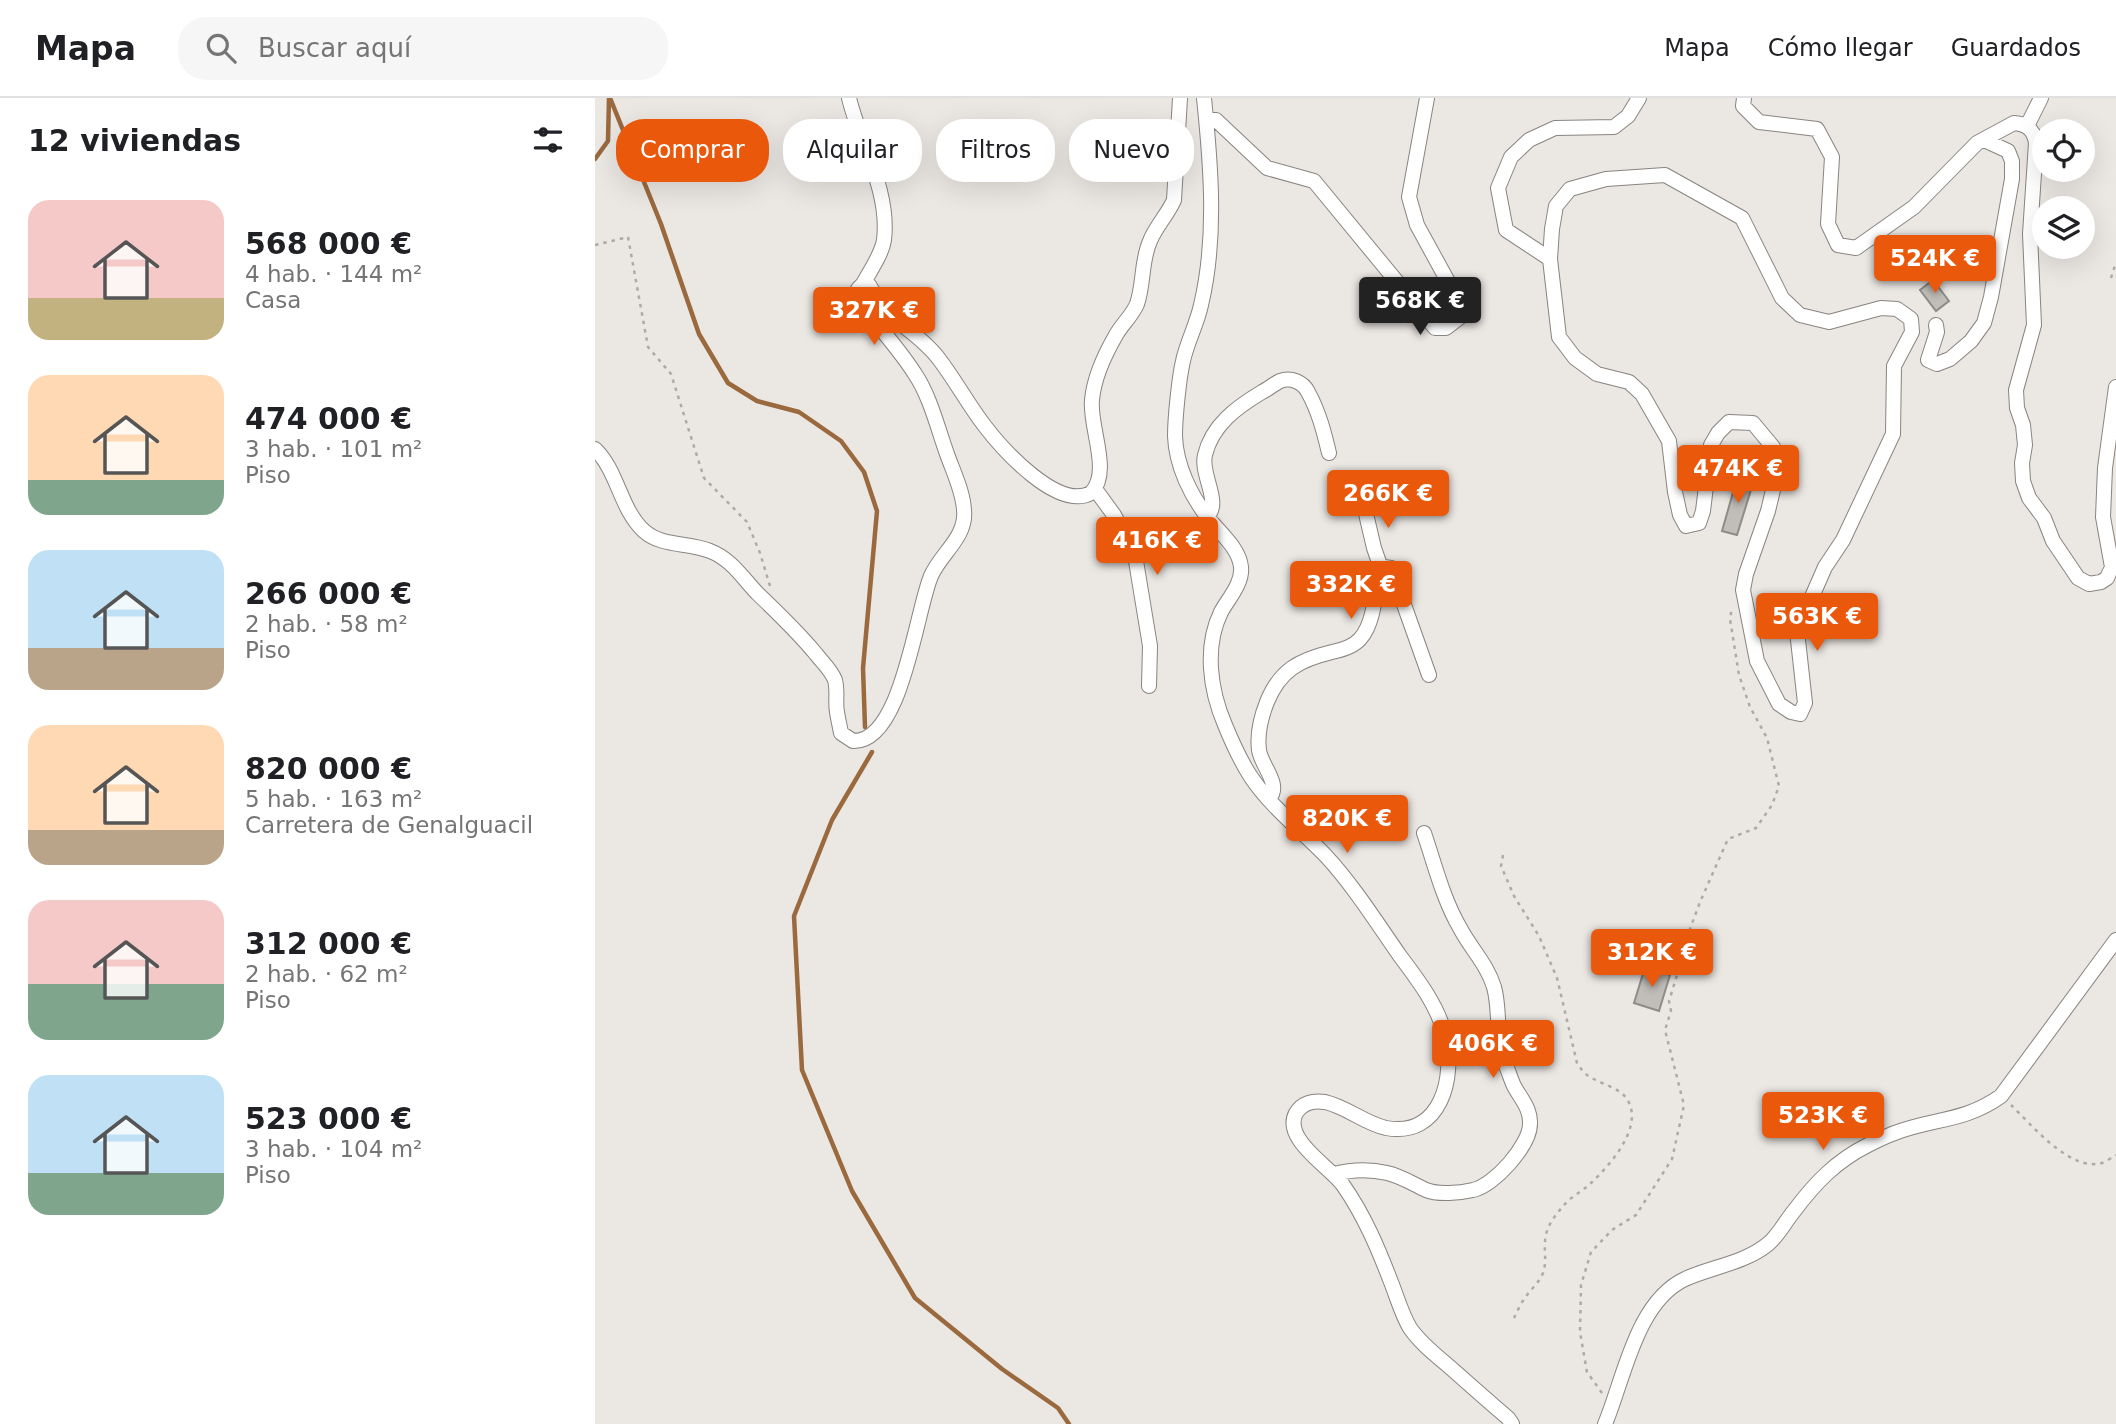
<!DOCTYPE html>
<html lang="es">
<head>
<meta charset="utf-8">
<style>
	body { margin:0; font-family:"DejaVu Sans",sans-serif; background:#f6f6f6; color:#202124; height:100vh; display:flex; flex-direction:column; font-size:26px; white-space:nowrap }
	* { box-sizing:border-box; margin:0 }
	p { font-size:23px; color:#757577 }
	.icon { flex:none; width:38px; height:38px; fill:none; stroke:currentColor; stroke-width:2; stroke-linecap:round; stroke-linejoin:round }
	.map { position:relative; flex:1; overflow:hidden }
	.side { display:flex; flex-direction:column; background:#fff; width:595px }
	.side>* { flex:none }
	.guide { position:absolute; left:21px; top:21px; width:665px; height:63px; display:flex; gap:14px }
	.fabs { position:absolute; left:1437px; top:21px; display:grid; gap:14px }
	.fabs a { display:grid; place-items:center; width:63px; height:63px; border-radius:50%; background:#fff; box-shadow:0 7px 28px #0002; font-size:35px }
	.price { position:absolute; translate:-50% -60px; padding:0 16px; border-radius:7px; background:#ea580c; color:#fff; font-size:23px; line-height:46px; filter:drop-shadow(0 2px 4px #0008) }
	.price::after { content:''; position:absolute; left:50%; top:42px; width:21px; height:16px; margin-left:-10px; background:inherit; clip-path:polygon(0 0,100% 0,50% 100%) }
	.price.active { background:#222; color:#fff }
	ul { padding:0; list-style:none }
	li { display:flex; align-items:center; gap:21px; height:175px; padding:0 28px }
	li span { display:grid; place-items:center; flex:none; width:196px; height:140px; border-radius:21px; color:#555 }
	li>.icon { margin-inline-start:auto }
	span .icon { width:84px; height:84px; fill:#fffc; stroke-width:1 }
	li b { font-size:30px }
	h2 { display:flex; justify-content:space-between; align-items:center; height:84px; padding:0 28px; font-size:30px }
	.chip { padding:0 24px; border-radius:28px; background:#fff; box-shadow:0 7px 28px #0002; font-size:24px; line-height:63px }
	.chip.active { background:#ea580c; color:#fff }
	header { display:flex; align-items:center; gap:42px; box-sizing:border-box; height:98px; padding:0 35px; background:#fff; border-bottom:2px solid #e0e0e0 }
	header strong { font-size:33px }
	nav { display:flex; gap:38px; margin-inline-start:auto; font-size:24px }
	.search { width:490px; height:63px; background:#f6f6f6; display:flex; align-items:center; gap:18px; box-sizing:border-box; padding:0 24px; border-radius:28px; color:#757577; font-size:26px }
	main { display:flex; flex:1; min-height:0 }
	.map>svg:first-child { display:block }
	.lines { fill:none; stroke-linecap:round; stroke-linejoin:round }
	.stream { stroke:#9a693e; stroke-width:4.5 }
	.building { fill:#c1bdb9; stroke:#8f8b88; stroke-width:2 }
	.minor-casing { stroke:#888481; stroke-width:16 }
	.path { stroke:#adaaa7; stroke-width:2.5; stroke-dasharray:3.5 5; stroke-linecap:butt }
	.minor { stroke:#fff; stroke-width:14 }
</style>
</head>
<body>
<header>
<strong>Mapa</strong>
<div class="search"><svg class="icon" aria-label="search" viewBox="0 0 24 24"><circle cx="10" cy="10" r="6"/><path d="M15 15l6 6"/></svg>Buscar aquí</div>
<nav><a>Mapa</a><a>Cómo llegar</a><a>Guardados</a></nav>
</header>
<main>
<section class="side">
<h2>12 viviendas<svg class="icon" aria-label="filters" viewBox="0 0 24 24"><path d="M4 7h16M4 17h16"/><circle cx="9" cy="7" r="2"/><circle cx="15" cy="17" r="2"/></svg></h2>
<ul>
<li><span style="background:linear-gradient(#f6c9c9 70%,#c2b280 0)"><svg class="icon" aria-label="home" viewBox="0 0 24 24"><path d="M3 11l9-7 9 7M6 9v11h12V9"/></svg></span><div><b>568 000 €</b><p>4 hab. · 144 m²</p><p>Casa</p></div></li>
<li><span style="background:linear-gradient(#ffd9b3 75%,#7fa58c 0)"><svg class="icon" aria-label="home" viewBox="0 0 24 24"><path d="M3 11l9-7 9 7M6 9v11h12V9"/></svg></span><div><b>474 000 €</b><p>3 hab. · 101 m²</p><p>Piso</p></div></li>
<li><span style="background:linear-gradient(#bfe0f5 70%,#b9a48a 0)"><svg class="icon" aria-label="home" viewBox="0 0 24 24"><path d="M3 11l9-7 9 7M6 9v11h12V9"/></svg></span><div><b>266 000 €</b><p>2 hab. · 58 m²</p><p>Piso</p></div></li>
<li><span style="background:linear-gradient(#ffd9b3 75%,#b9a48a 0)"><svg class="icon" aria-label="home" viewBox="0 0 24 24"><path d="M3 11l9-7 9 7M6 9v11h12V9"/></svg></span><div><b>820 000 €</b><p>5 hab. · 163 m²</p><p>Carretera de Genalguacil</p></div></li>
<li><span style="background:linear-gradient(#f6c9c9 60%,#7fa58c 0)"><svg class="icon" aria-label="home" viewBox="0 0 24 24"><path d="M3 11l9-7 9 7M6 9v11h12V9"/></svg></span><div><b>312 000 €</b><p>2 hab. · 62 m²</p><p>Piso</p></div></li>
<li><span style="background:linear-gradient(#bfe0f5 70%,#7fa58c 0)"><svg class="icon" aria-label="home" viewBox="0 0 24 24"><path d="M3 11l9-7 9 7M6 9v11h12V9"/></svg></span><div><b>523 000 €</b><p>3 hab. · 104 m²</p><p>Piso</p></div></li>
</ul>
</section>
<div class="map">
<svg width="1521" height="1326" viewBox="0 0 1521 1326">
	<rect width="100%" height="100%" fill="#ebe7e3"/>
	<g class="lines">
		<path class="stream" d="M 15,0 L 66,126 L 104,236 L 133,285 L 162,303 L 204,314 L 246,343 L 269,374 L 282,413 L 268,570 L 270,629
			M 0,61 L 13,43 L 14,0
			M 277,654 L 237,722 L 199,818 L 207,972 L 257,1093 L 320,1200 L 407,1271 L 463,1310 L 474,1326"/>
	</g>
	<path class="building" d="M 1338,182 L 1354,203 L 1341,213 L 1325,192 Z
		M 1143,377 L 1159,382 L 1142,437 L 1127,433 Z
		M 1050,869 L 1075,877 L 1064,913 L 1039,905 Z"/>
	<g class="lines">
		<g class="minor-casing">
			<path id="minor" d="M 254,0 C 265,46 295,92 289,142 C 287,156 275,173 268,186
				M 609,0 C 616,68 622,140 606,207 C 602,226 592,244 588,263 C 584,280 580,320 580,338 C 581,368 596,398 614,421 C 625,435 644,450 646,469 C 648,485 633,501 626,514 C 609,549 615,592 630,627 C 637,644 646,664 656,679 C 676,709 706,732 731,758 C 758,787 782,825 805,858 C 823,882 843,908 850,937 C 861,979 846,1040 791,1030 C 769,1025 752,1009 730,1004 C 718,1002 707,1005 701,1015 C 687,1041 735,1069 748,1087 C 769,1117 783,1150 796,1184 C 802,1199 807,1217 815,1230 C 826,1246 842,1258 857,1271 C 875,1287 894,1304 913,1320 L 917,1326
				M 1149,0 L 1148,8 L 1164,24 L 1222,31 L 1237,59 L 1233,126 L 1243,147 L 1261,150 L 1319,109 L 1382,45 L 1419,25 C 1432,26 1439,32 1441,45 L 1435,136 L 1439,227 L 1421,292 L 1422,310 L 1428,327 L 1430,347 L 1427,365 L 1428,383 L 1434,400 L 1449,420 L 1458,443 L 1483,480 L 1494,486 L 1506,484 L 1512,480 L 1517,469 L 1508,419 L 1510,370 L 1521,289
				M 611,21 L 621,22 L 672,70 L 719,83 L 840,230 L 851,230 L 864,220 L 862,200 L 822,127 L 814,99 L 832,0
				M 1432,28 L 1446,0
				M 955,161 L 957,131 L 961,108 L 975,91 L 1011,81 L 1070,77 L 1147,120 L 1187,200 L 1205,217 L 1234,224 L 1286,210 L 1302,211 L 1316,221 L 1317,234 L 1299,268 L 1298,336 L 1248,442 L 1230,469 L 1202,533 L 1210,605 L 1205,616 L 1196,614 L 1184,606 L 1162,563 L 1148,492 L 1151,476 L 1173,413 L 1182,375 L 1178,349 L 1158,325 L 1134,324 L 1123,335 L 1116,347 L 1108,413 L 1104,425 L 1091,428 L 1085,417 L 1080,394 L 1074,343 L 1047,296 L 1034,284 L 1002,276 L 980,260 L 964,239 L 955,161 L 911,132 L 903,90 L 916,59 L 934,42 L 960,30 L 1019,29 L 1033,18 L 1044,0
				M 1341,227 L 1342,234 L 1333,262 L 1342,266 L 1355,261 L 1376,243 L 1389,225 L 1396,199 L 1417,81 L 1417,63 L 1413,53 L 1389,42
				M 0,351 C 23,373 25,411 49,433 C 67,449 93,444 115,453 C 136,461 147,479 162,495 C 183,515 203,534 221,556 C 228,565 236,572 240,582 C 243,593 240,604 242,614 C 243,621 245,629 246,635 L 258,643 C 307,645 321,513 336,478 C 346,455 372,439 369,412 C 368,393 358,373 352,356 C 343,331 335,298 320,276 C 305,252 285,231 268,208 L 263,199 L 263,191 L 268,186 L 274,187 C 278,193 281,200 285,206 C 302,226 328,239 344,261 C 360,282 373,306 389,327 C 408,352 463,413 496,395 C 517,374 494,329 497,302 C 499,279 510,256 521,237 C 527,226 537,218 542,206 C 549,186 546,163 555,143 C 561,128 573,116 579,102 L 585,0
				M 500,391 L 519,417 L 540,457 L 555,548 L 554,588
				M 768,403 L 779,450 L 786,470
				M 612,418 C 627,405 605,376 610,357 C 617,327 642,309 667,294 C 673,291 679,286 685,283 C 696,279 708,284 713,294 C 724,314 729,334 734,355
				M 674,701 C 687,686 666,668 664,652 C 662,636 666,619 672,604 C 685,572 704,562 737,554 C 747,552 758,549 765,541 C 780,524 780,494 783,474 L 789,469 L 796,470 L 834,577
				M 739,1076 C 755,1072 775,1071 792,1075 C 806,1078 818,1086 831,1092 C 843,1097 865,1095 878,1092 C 899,1088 935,1047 935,1026 C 936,1011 926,1001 919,988 C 916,982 914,974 911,968 C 909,960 906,951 905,942 C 902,925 904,907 899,889 C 892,866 876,851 865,830 C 848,801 840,767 829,735
				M 1010,1326 C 1029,1281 1041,1204 1090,1181 C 1116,1169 1150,1165 1173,1146 C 1183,1138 1190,1124 1199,1113 C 1220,1085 1241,1063 1273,1047 C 1281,1043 1289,1039 1297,1036 C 1336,1020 1368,1025 1406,998 L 1521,842"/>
		</g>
		<path class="path" d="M 0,147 L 33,139 L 53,249 L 76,276 L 109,380 L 152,424 L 165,455 L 175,488
			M 1516,180 L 1521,164
			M 908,757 L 906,768 L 919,798 L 944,838 L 962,880 L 982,965 C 986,971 990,977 997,980 C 1010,988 1029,990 1035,1007 C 1045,1034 1013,1069 996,1085 C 988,1093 977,1098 970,1106 C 961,1116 951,1128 950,1143 C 949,1154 952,1164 948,1175 C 944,1185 935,1192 929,1201 C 925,1207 922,1214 919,1220
			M 1416,1007 C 1437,1027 1475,1074 1507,1065 C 1511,1064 1517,1059 1521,1057
			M 1007,1295 L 992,1274 L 985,1234 L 986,1187 L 996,1154 L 1017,1132 L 1041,1117 L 1077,1061 L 1089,1007 L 1070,932 L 1076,913 L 1074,903 L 1083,874 L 1082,866 L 1105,804 L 1133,741 L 1161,730 L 1177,707 L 1184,688 L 1172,640 L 1155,609 L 1144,577 L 1135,521 L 1137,509"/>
		<use href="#minor" class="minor"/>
	</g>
</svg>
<div class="fabs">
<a><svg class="icon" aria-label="locate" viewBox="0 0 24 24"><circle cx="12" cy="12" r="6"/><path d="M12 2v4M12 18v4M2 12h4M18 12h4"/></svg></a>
<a><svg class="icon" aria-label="layers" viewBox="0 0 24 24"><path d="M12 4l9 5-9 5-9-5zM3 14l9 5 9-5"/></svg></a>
</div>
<b class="price" style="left:1340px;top:197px">524K €</b>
<b class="price active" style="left:825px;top:239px">568K €</b>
<b class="price" style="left:279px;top:249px">327K €</b>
<b class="price" style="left:1143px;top:407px">474K €</b>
<b class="price" style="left:793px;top:432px">266K €</b>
<b class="price" style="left:562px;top:479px">416K €</b>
<b class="price" style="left:756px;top:523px">332K €</b>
<b class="price" style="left:1222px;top:555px">563K €</b>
<b class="price" style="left:752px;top:757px">820K €</b>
<b class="price" style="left:1057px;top:891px">312K €</b>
<b class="price" style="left:898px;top:982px">406K €</b>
<b class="price" style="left:1228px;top:1054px">523K €</b>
<div class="guide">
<a class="chip active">Comprar</a>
<a class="chip">Alquilar</a>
<a class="chip">Filtros</a>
<a class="chip">Nuevo</a>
</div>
</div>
</main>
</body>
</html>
